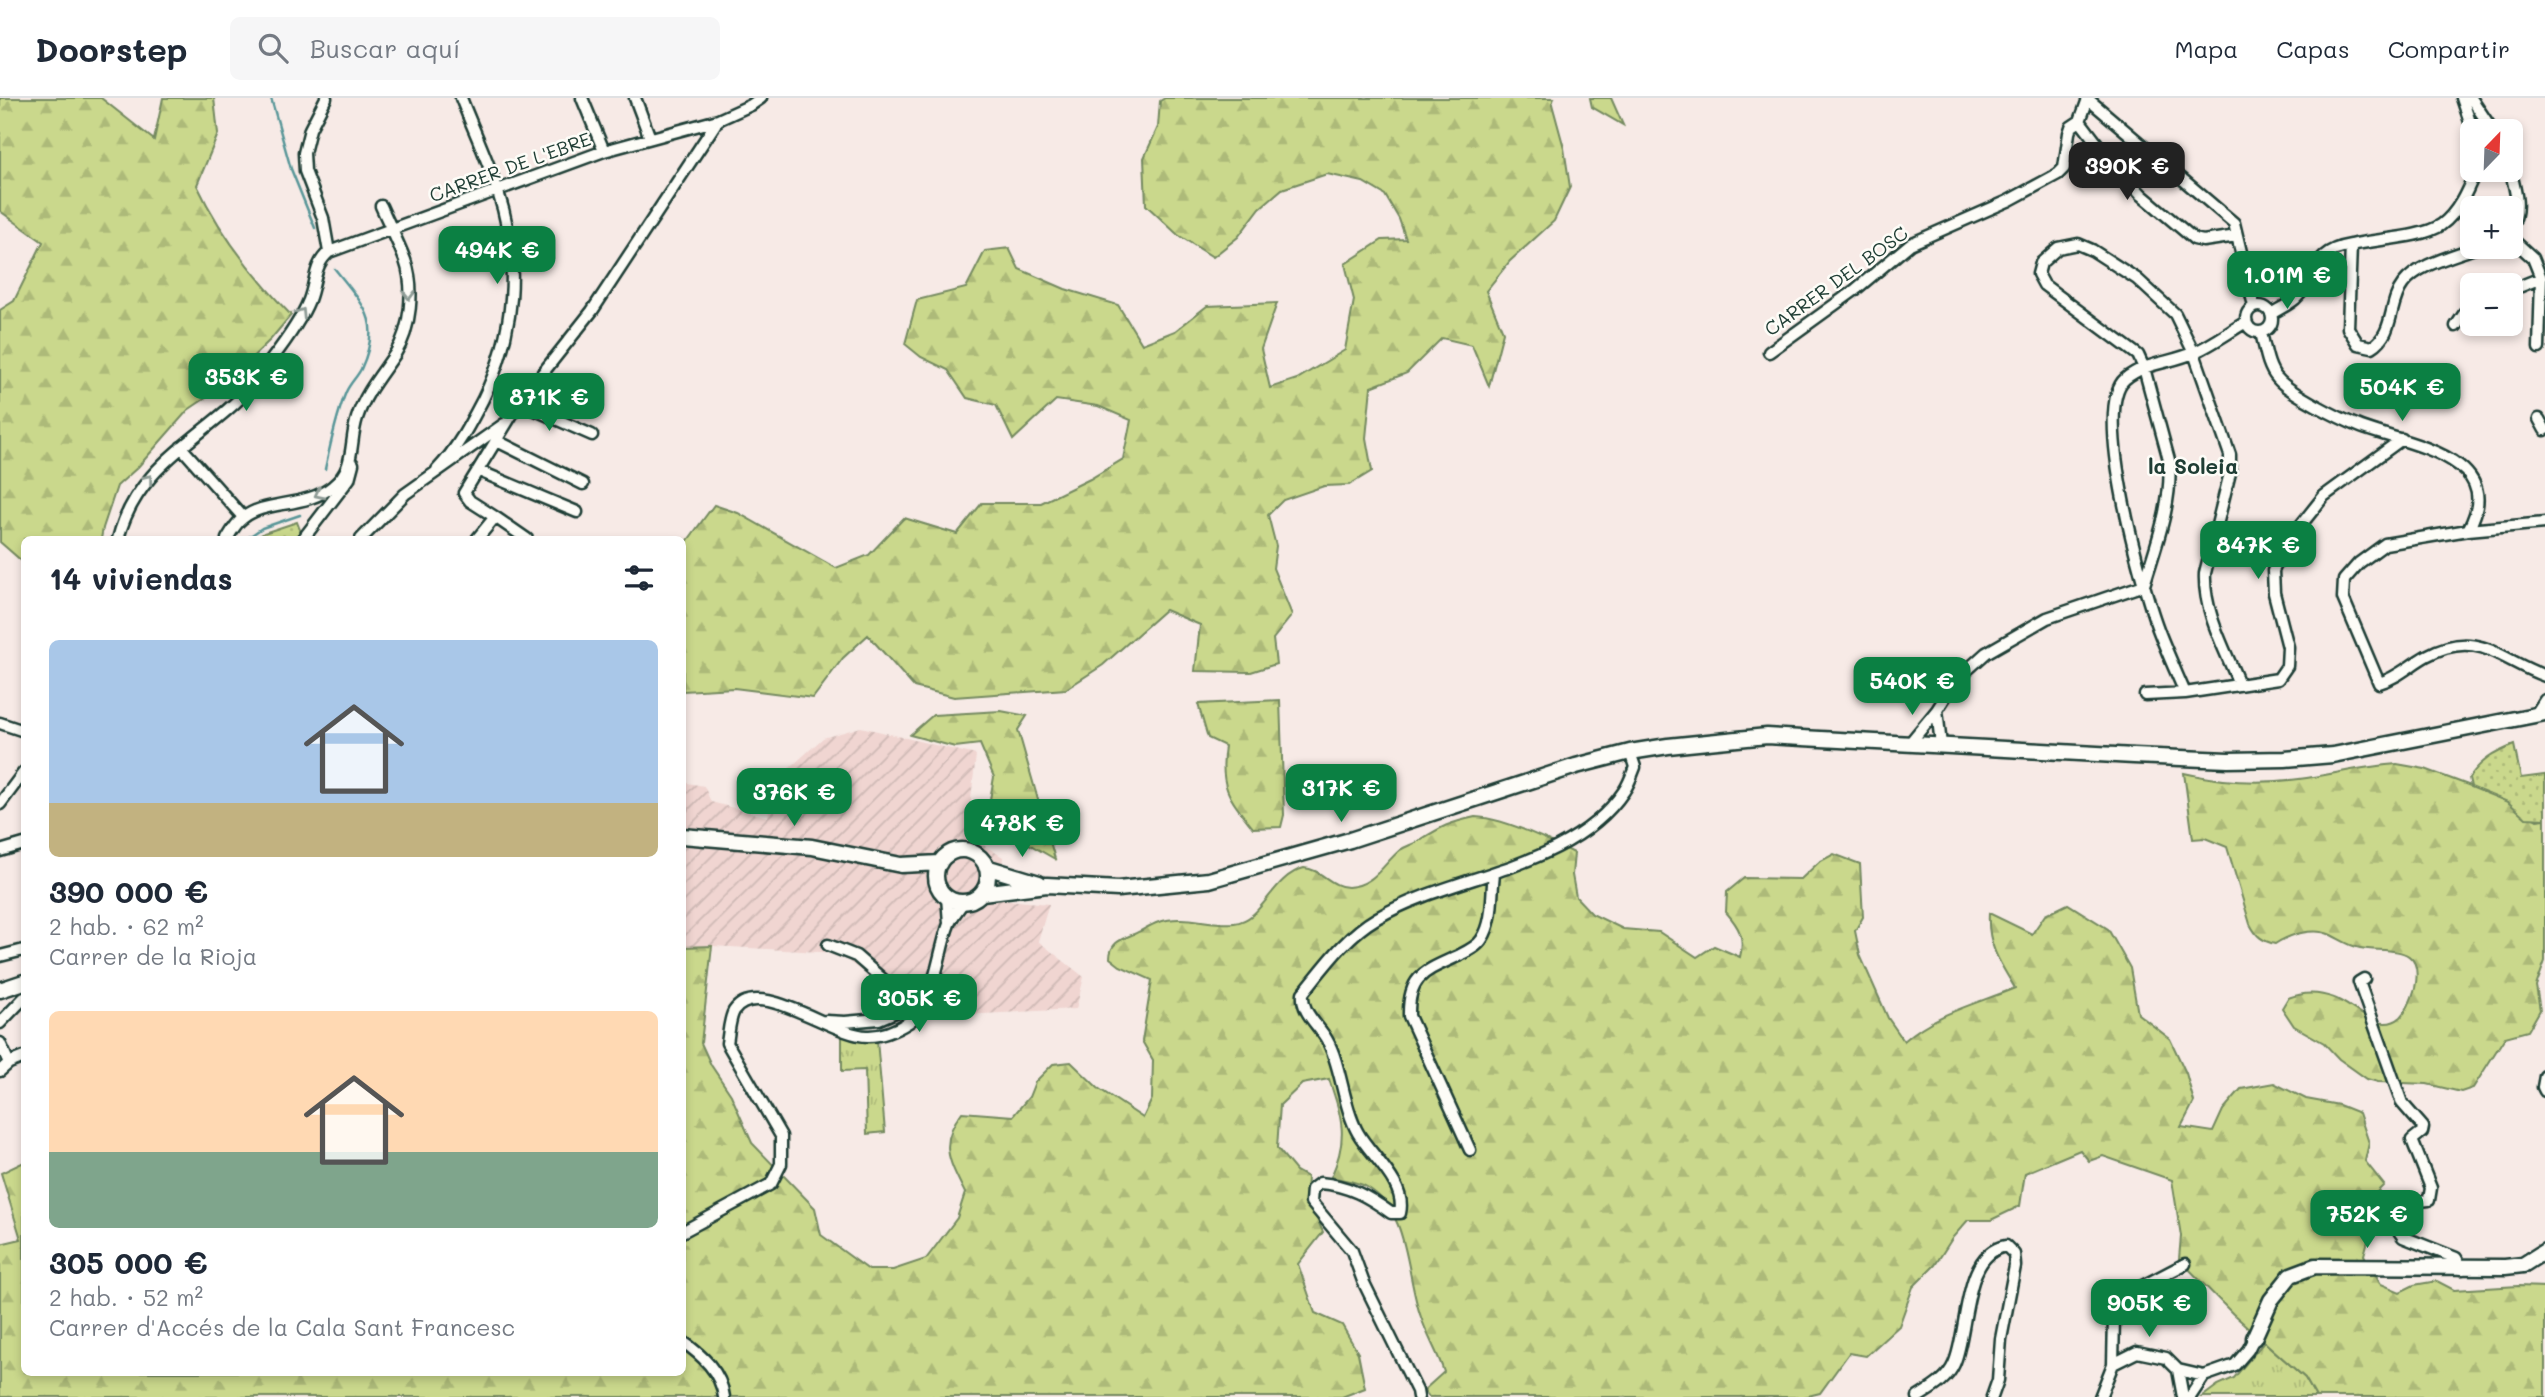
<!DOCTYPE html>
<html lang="es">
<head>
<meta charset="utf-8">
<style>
	body { margin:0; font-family:Mali,sans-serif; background:#f6f6f7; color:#1f2937; height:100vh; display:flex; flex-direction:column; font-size:26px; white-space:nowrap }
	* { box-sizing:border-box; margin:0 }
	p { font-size:23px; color:#747a83 }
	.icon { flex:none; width:38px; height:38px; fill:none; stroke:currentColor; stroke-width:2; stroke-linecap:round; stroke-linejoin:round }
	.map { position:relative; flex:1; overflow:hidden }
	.panel { position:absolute; left:21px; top:438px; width:665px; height:840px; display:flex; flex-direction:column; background:#fff; border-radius:10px; box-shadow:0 4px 10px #0003 }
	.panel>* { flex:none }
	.needle { width:46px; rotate:23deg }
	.fabs { position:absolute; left:2460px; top:21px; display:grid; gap:14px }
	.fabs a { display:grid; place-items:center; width:63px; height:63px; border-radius:10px; background:#fff; box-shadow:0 4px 10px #0003; font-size:35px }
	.price { position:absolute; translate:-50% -60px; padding:0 16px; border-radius:14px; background:#0b8043; color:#fff; font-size:23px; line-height:46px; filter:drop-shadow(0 2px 4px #0008) }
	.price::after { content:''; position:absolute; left:50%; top:42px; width:21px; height:16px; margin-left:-10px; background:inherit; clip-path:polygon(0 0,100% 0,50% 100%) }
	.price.on { background:#222; color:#fff }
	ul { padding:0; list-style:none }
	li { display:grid; align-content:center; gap:14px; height:371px; padding:0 28px }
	li span { display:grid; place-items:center; height:217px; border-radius:10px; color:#555 }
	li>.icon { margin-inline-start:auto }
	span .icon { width:126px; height:126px; fill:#fffc; stroke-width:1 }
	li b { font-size:30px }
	h2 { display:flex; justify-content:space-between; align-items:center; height:84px; padding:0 28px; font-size:30px }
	header { display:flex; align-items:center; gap:42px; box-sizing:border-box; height:98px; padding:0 35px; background:#fff; border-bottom:2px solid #e0e1e3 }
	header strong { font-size:33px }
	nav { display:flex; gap:38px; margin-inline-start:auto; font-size:24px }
	.search { width:490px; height:63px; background:#f6f6f7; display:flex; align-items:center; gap:18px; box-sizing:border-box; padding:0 24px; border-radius:10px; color:#747a83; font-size:26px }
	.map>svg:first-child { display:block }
	.industrial { fill:url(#industrial-furrows) }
	.grass { fill:url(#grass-tufts); stroke:#748a60; stroke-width:2 }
	.forest { fill:url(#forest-firs); stroke:#748a60; stroke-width:2 }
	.park { fill:url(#park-dots); stroke:#748a60; stroke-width:2 }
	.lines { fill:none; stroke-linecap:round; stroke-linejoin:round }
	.stream { stroke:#599698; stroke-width:2.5 }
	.street-casing { stroke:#1f3d34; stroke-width:15 }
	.secondary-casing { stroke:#1f3d34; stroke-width:19 }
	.street { stroke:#fdfcf7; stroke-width:10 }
	.secondary { stroke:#fdfcf7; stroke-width:14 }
	.oneway { stroke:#8e9c96 }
	.labels { text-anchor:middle; stroke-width:5; stroke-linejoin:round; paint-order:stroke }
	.street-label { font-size:19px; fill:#1f3d34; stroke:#fdfcf7 }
	.neighbourhood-label { font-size:21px; font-weight:bold; fill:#1f3d34; stroke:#fdfcf7 }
</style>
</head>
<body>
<header>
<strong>Doorstep</strong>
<div class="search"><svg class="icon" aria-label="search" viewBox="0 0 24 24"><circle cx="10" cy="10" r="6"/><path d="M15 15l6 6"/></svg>Buscar aquí</div>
<nav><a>Mapa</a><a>Capas</a><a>Compartir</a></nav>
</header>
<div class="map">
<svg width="2545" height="1299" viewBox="0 0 2545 1299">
	<defs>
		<pattern id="industrial-furrows" width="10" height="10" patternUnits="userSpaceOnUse" patternTransform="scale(1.75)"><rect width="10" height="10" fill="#f0d5d1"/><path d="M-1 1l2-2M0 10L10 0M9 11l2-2" fill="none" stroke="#cdb8b4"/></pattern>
		<pattern id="grass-tufts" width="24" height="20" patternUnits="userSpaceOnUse" patternTransform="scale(1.75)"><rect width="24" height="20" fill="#cad88c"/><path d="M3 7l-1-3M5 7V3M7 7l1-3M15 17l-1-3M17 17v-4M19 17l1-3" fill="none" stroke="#adba79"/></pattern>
		<pattern id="forest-firs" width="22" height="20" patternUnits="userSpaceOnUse" patternTransform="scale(1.75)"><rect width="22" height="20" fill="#cad88c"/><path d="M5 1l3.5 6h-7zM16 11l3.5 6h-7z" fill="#adba79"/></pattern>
		<pattern id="park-dots" width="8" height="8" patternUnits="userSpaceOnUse" patternTransform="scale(1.75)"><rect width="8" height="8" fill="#cad88c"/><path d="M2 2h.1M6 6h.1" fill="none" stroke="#adba79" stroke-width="1.8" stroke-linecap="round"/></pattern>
	</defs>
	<rect width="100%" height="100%" fill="#f7eae6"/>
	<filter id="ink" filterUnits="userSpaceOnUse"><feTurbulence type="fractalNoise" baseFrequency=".0143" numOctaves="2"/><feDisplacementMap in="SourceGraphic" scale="14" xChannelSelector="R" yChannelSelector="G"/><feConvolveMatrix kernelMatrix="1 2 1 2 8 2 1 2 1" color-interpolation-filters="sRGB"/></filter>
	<g filter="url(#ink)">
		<path class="industrial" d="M 861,629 L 976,657 L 967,737 L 1003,759 L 999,801 L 1049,806 L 1038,843 L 1084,879 L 1076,911 L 963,917 L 931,909 L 874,882 L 837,855 L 712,848 L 683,849 L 682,684 L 704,688 L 711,704 L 768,719 L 773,685 L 823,640 Z"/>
		<path class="grass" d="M 842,937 L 868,943 L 877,942 L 885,1034 L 867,1036 L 865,972 L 842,973 Z
			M 2264,1244 L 2305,1280 L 2316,1299 L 2202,1299 L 2218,1287 L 2234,1280 Z"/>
		<path class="forest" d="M 0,0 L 101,0 L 154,42 L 163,0 L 214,0 L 218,36 L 197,87 C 220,136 253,178 291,217 L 271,241 L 222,289 L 188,312 L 138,369 L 117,388 L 103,430 L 101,441 L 24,441 L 24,465 L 0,444 L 0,212 L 14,203 L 43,144 L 0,113 Z
			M 1165,0 L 1554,0 L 1552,6 L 1564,50 L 1570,89 L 1554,123 L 1510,163 L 1486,193 L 1503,234 L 1489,288 L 1472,247 L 1442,240 L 1407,275 L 1371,289 L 1366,340 L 1372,373 L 1349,387 L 1324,388 L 1283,402 L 1268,417 L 1276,448 L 1273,470 L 1292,517 L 1273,541 L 1276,566 L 1251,574 L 1195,573 L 1200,527 L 1165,512 L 1103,567 L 1066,591 L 954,599 L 914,589 L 868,537 L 843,560 L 813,600 L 734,590 L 683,593 L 683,449 L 714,407 L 738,415 L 836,470 L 869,457 L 904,420 L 957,436 L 982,405 L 1041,405 L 1090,381 L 1123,361 L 1131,322 L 1098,308 L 1056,302 L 1013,342 L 996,307 L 967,300 L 948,272 L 921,259 L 905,246 L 917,202 L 966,190 L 985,153 L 1009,150 L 1019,171 L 1065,191 L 1118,207 L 1142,246 L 1175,233 L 1207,208 L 1277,205 L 1261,251 L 1270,290 L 1297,281 L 1345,252 L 1354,202 L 1345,166 L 1382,142 L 1406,141 L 1399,121 L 1385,97 L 1363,84 L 1327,76 L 1282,91 L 1260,110 L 1238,139 L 1213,159 L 1178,137 L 1146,107 L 1144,60 L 1158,29 L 1160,3 Z
			M 1590,0 L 1611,0 L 1623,27 L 1592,9 Z
			M 1280,602 L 1284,717 L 1281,729 L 1253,730 C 1229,700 1219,689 1225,648 L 1208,640 L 1198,606 Z
			M 1001,613 L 1027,618 L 1018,632 L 1055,761 L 1006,733 L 988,713 L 994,679 L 980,646 L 955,649 L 910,637 L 933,617 Z
			M 2397,666 L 2425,671 L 2484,693 L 2508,704 L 2537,722 L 2545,721 L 2545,863 L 2536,888 L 2540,912 L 2528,933 L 2505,939 L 2473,990 L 2461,994 L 2427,986 L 2378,984 L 2367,981 L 2339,961 L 2324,945 L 2294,928 L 2282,910 L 2288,900 C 2303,894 2319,894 2334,900 C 2354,907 2379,938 2401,919 C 2408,912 2412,900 2415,890 C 2425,845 2390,855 2360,850 C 2349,848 2341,842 2331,837 C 2314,829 2290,836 2275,846 C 2262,843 2256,838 2250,826 L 2227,749 L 2205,740 L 2193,741 L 2184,675 C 2221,684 2261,686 2299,681 C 2332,677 2363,668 2397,666 Z
			M 1475,719 C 1504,720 1547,741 1574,755 L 1572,777 L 1576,799 L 1592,816 L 1623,831 L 1659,834 L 1697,859 L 1714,848 L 1740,859 C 1745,839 1739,829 1726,814 L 1727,794 L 1744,780 L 1801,781 L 1819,764 L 1834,756 L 1860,766 L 1863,819 L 1855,833 L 1860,857 L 1888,920 L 1904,943 C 1936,915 1976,906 2015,890 C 1999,864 1987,846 1989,815 L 2032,836 L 2045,817 L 2068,806 L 2108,831 L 2130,870 L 2138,916 L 2170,941 L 2186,975 L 2194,1004 L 2181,1029 L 2213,1034 L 2223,1012 L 2241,991 L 2274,985 L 2306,1001 L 2339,1007 L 2359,1015 L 2369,1045 L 2365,1063 L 2384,1087 L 2370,1101 L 2372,1128 L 2364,1157 L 2381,1186 L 2400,1194 L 2414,1187 L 2437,1183 L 2454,1192 L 2518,1188 L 2545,1189 L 2545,1299 L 2316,1299 L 2305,1280 L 2233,1216 L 2179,1161 L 2181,1138 L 2172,1082 L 2103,1058 L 2089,1063 L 2080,1052 L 2025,1075 L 2020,1108 L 1991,1122 L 1968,1122 L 1953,1139 L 1935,1167 L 1913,1189 L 1899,1228 L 1866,1258 L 1849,1255 L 1820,1295 L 1804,1299 L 1429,1299 L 1424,1292 L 1444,1274 C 1438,1255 1427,1238 1421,1219 C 1405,1176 1411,1115 1367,1089 C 1357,1083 1342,1082 1331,1079 C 1349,1040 1342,1020 1329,981 L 1302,986 L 1280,1007 L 1277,1050 L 1296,1073 L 1307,1079 L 1306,1096 L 1323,1134 L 1298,1166 L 1315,1215 L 1342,1227 L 1358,1255 L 1365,1290 L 1342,1299 L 0,1299 L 0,1146 L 21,1141 L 1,1075 L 24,1064 L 24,1274 L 682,1274 L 683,849 L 712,848 L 701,945 L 711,967 L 731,997 L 752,1045 L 815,1110 L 821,1137 L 869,1172 L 893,1172 L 926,1161 L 957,1120 L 965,1095 C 949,1063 938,1045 962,1014 L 1013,1018 L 1029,999 L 1035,984 L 1053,966 L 1071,964 L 1098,990 L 1143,1020 L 1152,1001 L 1153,962 L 1142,943 L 1152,882 L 1120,868 L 1110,860 C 1110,844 1122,841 1134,836 C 1143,832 1150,827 1159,824 C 1183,816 1209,827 1234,825 C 1264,822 1271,779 1304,770 C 1321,771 1331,789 1348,789 C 1374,788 1383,766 1400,752 C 1406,748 1414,746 1420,742 C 1443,728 1448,725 1475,719 Z"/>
		<path class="park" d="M 297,424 L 302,437 L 301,441 L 256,441 L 264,435 Z
			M 2514,647 L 2521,680 L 2545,677 L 2545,721 L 2526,720 L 2508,704 L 2471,689 L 2469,680 C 2481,662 2494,655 2514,647 Z"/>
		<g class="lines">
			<path class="stream" d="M 271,0 L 291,71 L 315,130
				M 325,371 C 331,345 336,318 346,294 C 350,285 357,279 361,271 C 383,223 364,208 335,171
				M 246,441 L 262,430 L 300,417"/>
			<g class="street-casing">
				<path id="street" d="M 326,0 L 310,31 L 304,55 L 305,73 L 323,120 L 329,154
					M 582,0 L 604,53
					M 635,0 L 650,40
					M 2462,0 L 2473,33
					M 2471,0 L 2493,33
					M 2510,72 C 2515,90 2522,112 2511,129
					M 2237,138 L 2203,143 L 2194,141 L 2142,97 L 2109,61 L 2080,23 L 2088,1 L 2234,125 L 2254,208
					M 2511,140 L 2533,160 L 2541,180 L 2539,250
					M 2351,147 C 2376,141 2422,140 2441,127 C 2459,114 2468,91 2476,72
					M 2511,192 L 2541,180
					M2246 221a13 13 0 1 1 26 0a13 13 0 1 1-26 0Z
					M 2271,216 C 2279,211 2288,207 2295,201 C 2320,178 2308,154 2351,147 L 2348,230 L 2358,246 L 2372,249 C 2395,235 2388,205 2403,186 C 2418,166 2454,158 2477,149
					M 2456,228 L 2468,210 L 2473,209
					M 2261,235 C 2265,249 2267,269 2277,280 C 2290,296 2341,321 2361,329 C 2406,346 2509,359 2468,432
					M 1769,254 L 1855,192 L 1910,146 L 2008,103 L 2058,76 L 2064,70 L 2069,35 L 2071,29 L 2080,23
					M 519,305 L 592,337
					M 2539,321 L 2545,332
					M 497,343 L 583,386
					M 181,349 L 243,419
					M 437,372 C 457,351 470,326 483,301 C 515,236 521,163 498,94 C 488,62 473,31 461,0
					M 479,373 L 577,414
					M 495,419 L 527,441
					M 2545,425 L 2468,432 L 2385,446 L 2359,465 L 2344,482 L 2343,500 L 2379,585 C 2397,580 2410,567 2426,558 C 2478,530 2498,561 2545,578
					M 118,441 C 134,379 180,352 226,313 C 244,298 259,280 272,261 C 285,244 301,222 309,202 C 316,184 314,166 329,154 L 604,53 L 718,22
					M 227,441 C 231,434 236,425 243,420 C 264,402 307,410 333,388 C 356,370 349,344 357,320 C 365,295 381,277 395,256 C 411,231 415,190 405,162 C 398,144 389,126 381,108
					M 303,441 L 349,381 L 353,366
					M 361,441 L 405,396 L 504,326
					M 477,441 L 495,419 L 470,403 L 464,395 L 519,305 L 592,213 L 718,22 L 751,7 L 761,0
					M 2185,595 C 2176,574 2166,552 2158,531 C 2143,491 2091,310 2125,281 C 2145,264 2173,265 2195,254 C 2213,246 2229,234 2246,224
					M 2145,597 L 2185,595 L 2278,581 L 2287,568 L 2288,549 L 2274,495 L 2273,473 L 2285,447 L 2324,398 L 2402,341
					M 2536,616 L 2545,602
					M 0,625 L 24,633
					M 1909,646 L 1937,612
					M 1941,647 L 1937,612 L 1956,582 L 1986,555 L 2047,520 L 2144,487 C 2156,447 2173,404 2169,362 L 2144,270 L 2138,257 L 2044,187 L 2038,176 L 2041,165 L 2058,150 L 2078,146 L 2092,152 L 2137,181 L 2175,216 L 2194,255 L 2230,357 L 2230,375 L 2205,475 C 2203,513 2225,551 2239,586
					M 0,706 L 24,674
					M 0,753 L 24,746
					M 947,799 L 949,825
					M 828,847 L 856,858 L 911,906
					M 0,858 L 24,852
					M 2364,881 L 2359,884 L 2402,1005 L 2423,1029 L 2422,1034 L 2412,1042 L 2431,1090 L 2429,1102 L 2400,1105 L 2396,1108 L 2392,1119 L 2393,1125 L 2403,1139 L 2456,1160 L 2462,1171
					M 879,921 L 878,905 L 898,895
					M 826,923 L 845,924 L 879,921 L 926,901
					M 0,925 L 24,900
					M 0,945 L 9,965
					M 0,973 L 9,965 L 24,959
					M 2545,978 L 2543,989 L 2545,993
					M 1470,1052 L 1409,918 C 1408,876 1426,873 1460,857 C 1468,853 1478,848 1482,841 C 1494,823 1491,797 1494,776
					M 682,1134 L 771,1086 L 781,1066 L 781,1038 L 727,945 C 729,935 729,922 734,913 C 758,877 835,940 869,938 C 882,938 898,931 909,924 C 935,907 938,854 949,826 C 952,818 959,811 963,804
					M 682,1243 C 702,1257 721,1274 724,1299
					M 2113,1266 L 2137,1254 L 2166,1260 L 2178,1272 L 2204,1278
					M 2178,1272 L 2183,1299
					M 1418,1299 L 1417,1293 L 1363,1183 L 1352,1153 L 1311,1104 L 1312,1091 L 1320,1085 C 1348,1087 1369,1099 1391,1115 L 1400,1115 C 1407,1086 1371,1058 1358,1035 C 1343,1009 1341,966 1327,942 C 1318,926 1301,915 1303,895 C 1325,868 1346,838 1377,820 C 1453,775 1571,772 1624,693 C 1629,686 1632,677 1635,669 L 1630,654
					M 1918,1299 C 1932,1290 1947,1282 1954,1266 C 1969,1233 1962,1155 2006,1148 L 2014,1156 L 2015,1168 L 2001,1241 L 1998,1282 L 1992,1299
					M 2100,1299 L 2113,1266 L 2114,1219 L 2120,1204 L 2135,1192 L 2185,1166
					M 2190,1299 L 2204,1278 L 2235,1267 L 2248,1252 L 2254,1240"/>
			</g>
			<g class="secondary-casing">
				<path id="secondary" d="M 682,738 L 812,749 L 901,767 L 940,765
					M936 778a26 26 0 1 1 52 0a26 26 0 1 1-52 0Z
					M 986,769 L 1039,785
					M 982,795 L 1047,787 L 1118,791 L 1209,782 L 1350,742 L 1576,668 L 1630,654 L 1668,648 L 1767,638 L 2134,658 L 2228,662 L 2285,661 L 2333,657 L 2545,615
					M 0,892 L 24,884
					M 2254,1240 L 2271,1202 L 2291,1177 L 2315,1168 L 2505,1169 L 2523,1167 L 2545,1153"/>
			</g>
			<use href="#street" class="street"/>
			<use href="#secondary" class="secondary"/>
		</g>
		<defs><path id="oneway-chevron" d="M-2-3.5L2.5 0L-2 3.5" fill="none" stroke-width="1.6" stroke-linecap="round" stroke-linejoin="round" transform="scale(1.75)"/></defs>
		<g class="oneway">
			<use href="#oneway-chevron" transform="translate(409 197) rotate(89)"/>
			<use href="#oneway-chevron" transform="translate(301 215) rotate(-58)"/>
			<use href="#oneway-chevron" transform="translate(148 381) rotate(-51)"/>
			<use href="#oneway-chevron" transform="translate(319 396) rotate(153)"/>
		</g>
	</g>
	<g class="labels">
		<g class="street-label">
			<text transform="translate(510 69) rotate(-20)" y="7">CARRER DE L'EBRE</text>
			<text transform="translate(1836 183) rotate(-36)" y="7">CARRER DEL BOSC</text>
		</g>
		<g class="neighbourhood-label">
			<text x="2193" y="376">la Soleia</text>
		</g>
	</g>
</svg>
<div class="fabs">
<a><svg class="needle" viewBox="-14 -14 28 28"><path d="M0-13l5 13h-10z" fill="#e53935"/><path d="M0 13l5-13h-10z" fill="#747a83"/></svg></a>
<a>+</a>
<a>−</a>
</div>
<b class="price on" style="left:2127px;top:104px">390K €</b>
<b class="price" style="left:497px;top:188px">494K €</b>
<b class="price" style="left:2287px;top:213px">1.01M €</b>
<b class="price" style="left:246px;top:315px">353K €</b>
<b class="price" style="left:2402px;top:325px">504K €</b>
<b class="price" style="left:549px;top:335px">871K €</b>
<b class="price" style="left:2258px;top:483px">847K €</b>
<b class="price" style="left:1912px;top:619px">540K €</b>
<b class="price" style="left:1341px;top:726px">317K €</b>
<b class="price" style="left:794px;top:730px">376K €</b>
<b class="price" style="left:1022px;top:761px">478K €</b>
<b class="price" style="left:919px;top:936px">305K €</b>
<b class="price" style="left:2367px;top:1152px">752K €</b>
<b class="price" style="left:2149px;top:1241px">905K €</b>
<section class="panel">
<h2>14 viviendas<svg class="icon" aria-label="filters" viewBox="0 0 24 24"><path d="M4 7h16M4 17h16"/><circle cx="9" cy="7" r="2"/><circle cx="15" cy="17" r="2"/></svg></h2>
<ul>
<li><span style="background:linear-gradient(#a9c7e8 75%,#c2b280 0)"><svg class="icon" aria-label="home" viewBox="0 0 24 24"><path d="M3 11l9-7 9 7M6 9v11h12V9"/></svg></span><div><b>390 000 €</b><p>2 hab. · 62 m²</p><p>Carrer de la Rioja</p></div></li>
<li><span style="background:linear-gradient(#ffd9b3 65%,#7fa58c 0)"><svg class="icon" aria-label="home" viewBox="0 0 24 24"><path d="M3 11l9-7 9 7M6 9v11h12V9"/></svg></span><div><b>305 000 €</b><p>2 hab. · 52 m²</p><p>Carrer d'Accés de la Cala Sant Francesc</p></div></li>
</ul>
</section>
</div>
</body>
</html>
